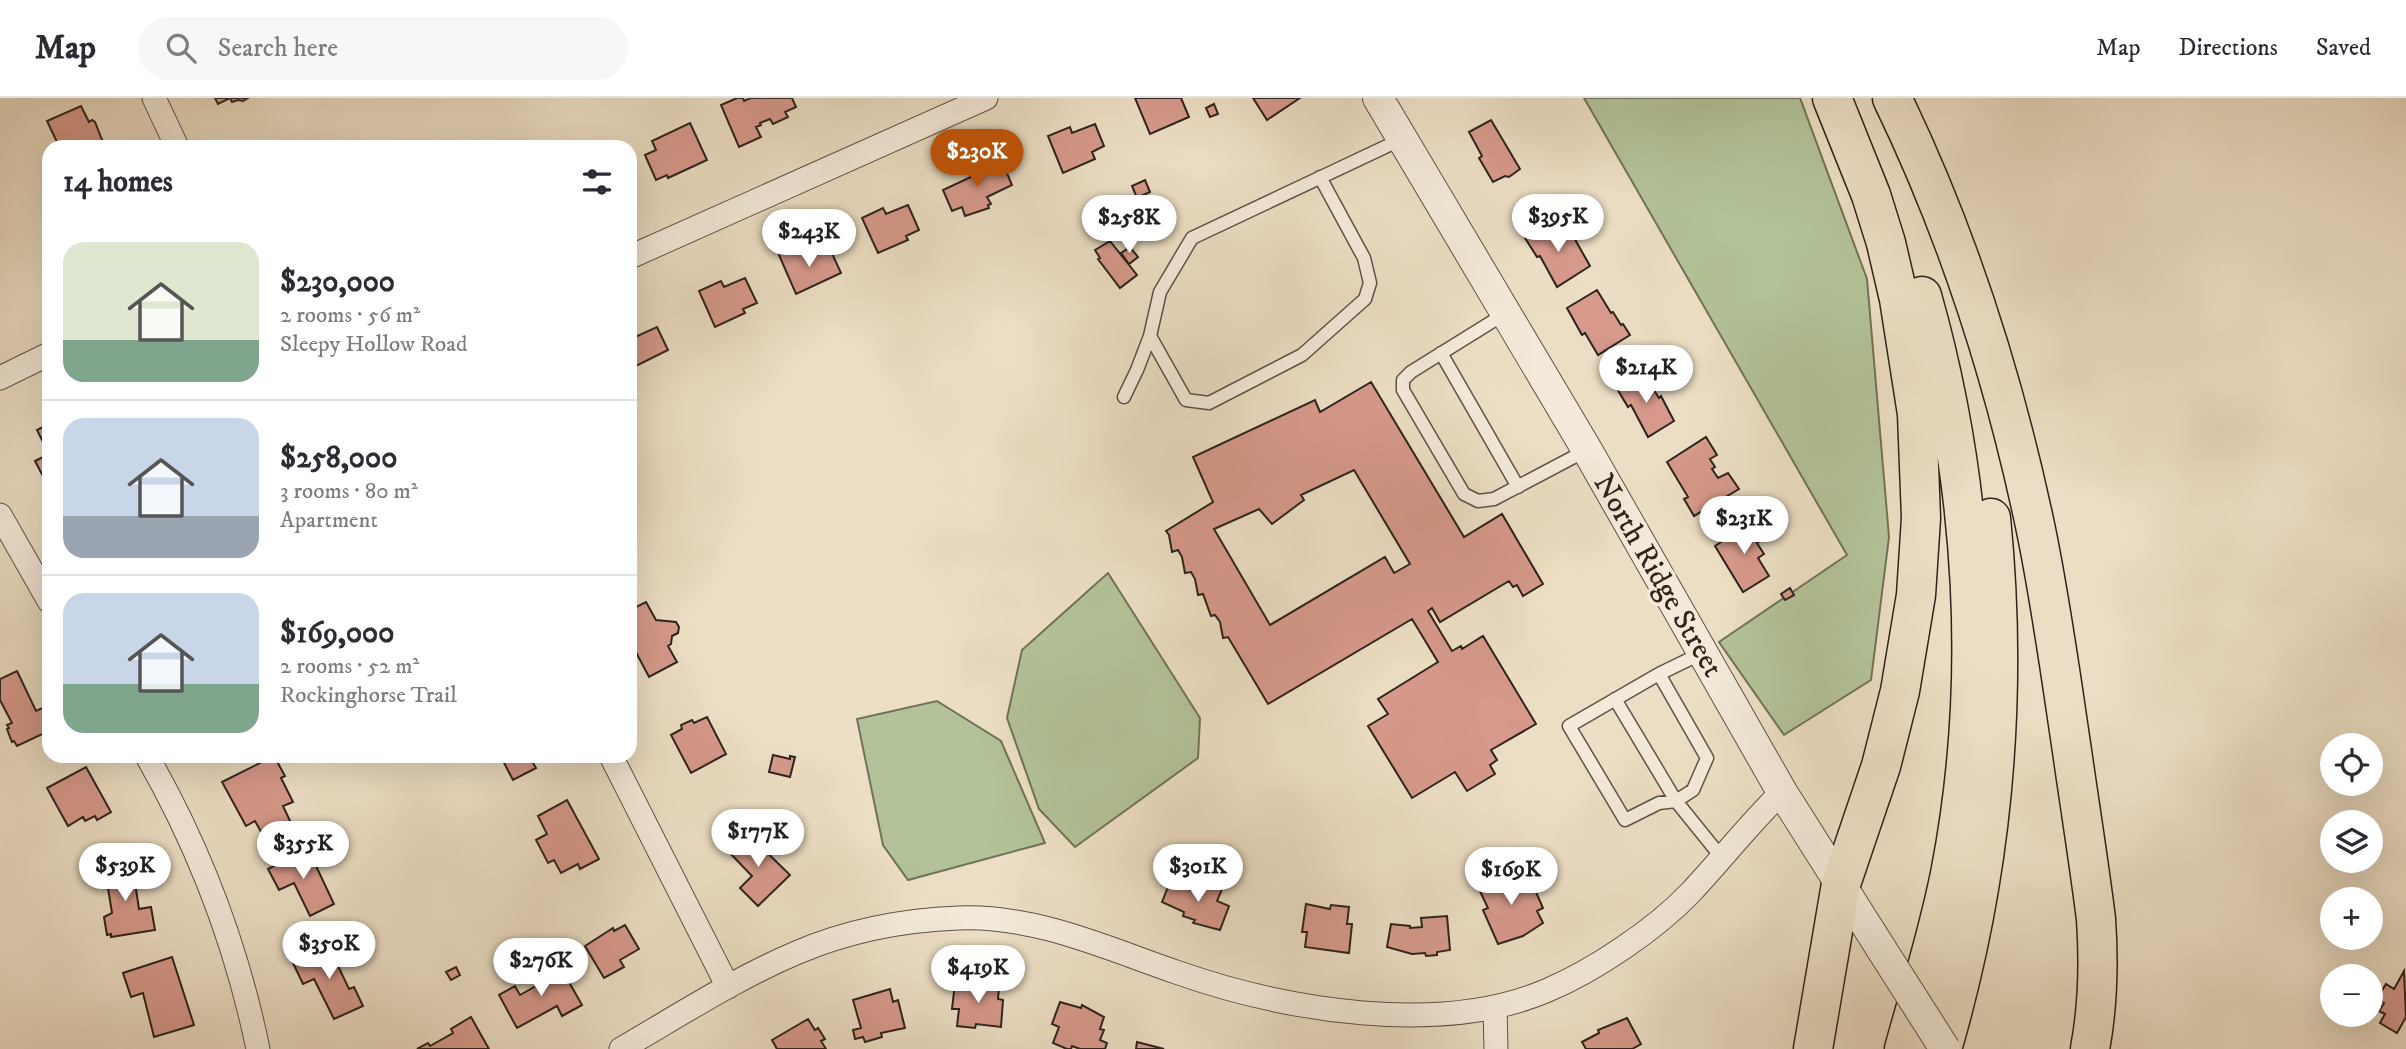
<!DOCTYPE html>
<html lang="en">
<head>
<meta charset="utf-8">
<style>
	body { margin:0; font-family:"IM FELL DW Pica",serif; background:#f7f7f7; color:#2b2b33; height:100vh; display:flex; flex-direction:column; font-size:26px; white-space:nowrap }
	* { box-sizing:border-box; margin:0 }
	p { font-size:23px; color:#7c7c81 }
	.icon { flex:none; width:38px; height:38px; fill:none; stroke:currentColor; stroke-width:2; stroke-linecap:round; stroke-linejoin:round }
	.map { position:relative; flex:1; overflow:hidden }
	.drawer { position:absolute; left:42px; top:42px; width:595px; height:623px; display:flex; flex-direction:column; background:#fff; border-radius:21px; box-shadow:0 7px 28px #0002 }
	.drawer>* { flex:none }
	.fabs { position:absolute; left:2320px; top:635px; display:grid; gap:14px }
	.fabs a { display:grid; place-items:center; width:63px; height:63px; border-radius:50%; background:#fff; box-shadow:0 7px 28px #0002; font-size:35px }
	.price { position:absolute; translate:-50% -60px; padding:0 16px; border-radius:24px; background:#fff; color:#222; font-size:23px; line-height:46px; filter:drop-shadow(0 2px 4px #0008) }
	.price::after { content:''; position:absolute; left:50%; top:42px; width:21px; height:16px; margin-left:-10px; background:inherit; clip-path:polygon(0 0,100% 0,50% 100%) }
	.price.on { background:#b45309; color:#fff }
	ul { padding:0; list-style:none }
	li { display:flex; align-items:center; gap:21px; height:175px; padding:0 21px }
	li+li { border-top:2px solid #e1e1e2 }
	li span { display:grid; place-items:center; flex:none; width:196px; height:140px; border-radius:21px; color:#555 }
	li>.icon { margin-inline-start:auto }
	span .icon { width:84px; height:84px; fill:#fffc; stroke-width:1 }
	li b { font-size:30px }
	h2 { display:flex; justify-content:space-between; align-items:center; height:84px; padding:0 21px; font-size:30px }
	header { display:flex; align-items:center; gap:42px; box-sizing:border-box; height:98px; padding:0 35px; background:#fff; border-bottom:2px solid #e1e1e2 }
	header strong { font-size:33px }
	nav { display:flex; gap:38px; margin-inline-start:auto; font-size:24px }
	.search { width:490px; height:63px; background:#f7f7f7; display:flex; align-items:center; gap:18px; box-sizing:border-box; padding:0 24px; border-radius:38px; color:#7c7c81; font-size:26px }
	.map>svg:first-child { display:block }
	.green { fill:#b3c298; stroke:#70725a; stroke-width:2 }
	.building { fill:#d6998b; stroke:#2e231d; stroke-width:2; fill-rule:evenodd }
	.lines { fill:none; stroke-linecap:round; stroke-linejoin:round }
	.service-casing { stroke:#5e5247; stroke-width:15 }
	.minor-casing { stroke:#5e5247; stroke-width:25 }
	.tertiary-casing { stroke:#5e5247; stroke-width:32 }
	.motorway-casing { stroke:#2e231d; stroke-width:41 }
	.service { stroke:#f3ead9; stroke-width:12 }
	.minor { stroke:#f3ead9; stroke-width:23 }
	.tertiary { stroke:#f3ead9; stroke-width:30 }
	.motorway { stroke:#ecdec4; stroke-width:38 }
	.tertiary-bridge-casing { stroke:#5e5247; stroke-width:32; stroke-linecap:butt }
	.tertiary-bridge { stroke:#f3ead9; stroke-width:30 }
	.labels { text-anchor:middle; stroke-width:7; stroke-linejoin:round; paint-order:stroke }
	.street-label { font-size:30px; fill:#2e231d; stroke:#f3ead9 }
</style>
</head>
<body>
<header>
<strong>Map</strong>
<div class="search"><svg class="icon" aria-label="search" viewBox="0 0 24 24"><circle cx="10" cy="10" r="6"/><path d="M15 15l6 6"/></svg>Search here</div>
<nav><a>Map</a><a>Directions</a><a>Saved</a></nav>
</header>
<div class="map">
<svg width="2406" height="951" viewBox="0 0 2406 951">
	<rect width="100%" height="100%" fill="#ecdec4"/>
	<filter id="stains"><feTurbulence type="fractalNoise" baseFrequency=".00286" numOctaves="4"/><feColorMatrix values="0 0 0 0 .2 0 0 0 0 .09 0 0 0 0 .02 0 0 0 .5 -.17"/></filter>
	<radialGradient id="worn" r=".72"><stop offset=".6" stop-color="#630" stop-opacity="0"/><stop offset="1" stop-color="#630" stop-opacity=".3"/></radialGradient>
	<path class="green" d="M 1584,0 L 1800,0 L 1867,181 L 1889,439 L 1871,582 L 1784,637 L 1719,544 L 1847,457 Z
		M 1108,475 L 1200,620 L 1198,660 L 1075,749 L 1039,711 L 1007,620 L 1022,552 Z
		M 937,603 L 1001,643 L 1045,745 L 908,782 L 883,747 L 857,621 Z"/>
	<path class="building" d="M 215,0 L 248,0 L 243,3 L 238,2 L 232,4 L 230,0 L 218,6 Z
		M 737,0 L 743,0 L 744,3 L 751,0 L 792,0 L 796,9 L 785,14 L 788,19 L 773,26 L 770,21 L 760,25 L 761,27 L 756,29 L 761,39 L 739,49 L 721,7 Z
		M 1135,0 L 1181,0 L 1189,19 L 1150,36 Z
		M 1253,0 L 1300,0 L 1267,22 Z
		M 1214,6 L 1218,16 L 1210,19 L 1206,10 Z
		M 81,8 L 89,24 L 92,22 L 95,24 L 104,47 L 99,49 L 57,49 L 55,45 L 57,44 L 47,23 Z
		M 1491,22 L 1520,71 L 1509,79 L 1505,78 L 1493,84 L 1479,60 L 1482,58 L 1469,34 Z
		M 690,25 L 707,62 L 668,80 L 667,77 L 656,82 L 645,57 L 656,52 L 652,43 Z
		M 1095,26 L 1104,48 L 1092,54 L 1095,61 L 1063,75 L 1048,38 L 1070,29 L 1072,35 Z
		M 978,66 L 981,74 L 1003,66 L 1012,87 L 987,99 L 991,106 L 988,107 L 989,110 L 965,118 L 962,109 L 952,113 L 943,92 L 973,78 L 969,69 Z
		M 1145,82 L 1150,94 L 1137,100 L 1132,88 Z
		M 908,107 L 919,132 L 906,138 L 908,142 L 878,155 L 862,120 L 883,110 L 886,116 Z
		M 1553,126 L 1562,141 L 1572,136 L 1590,168 L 1557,189 L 1540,158 L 1537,159 L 1525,140 Z
		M 1110,143 L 1137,177 L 1120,190 L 1098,161 L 1100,160 L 1095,152 Z
		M 799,148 L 806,162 L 830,151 L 841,175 L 796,196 L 779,157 Z
		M 1130,149 L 1138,159 L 1129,166 L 1121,155 Z
		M 745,180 L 757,205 L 743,211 L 745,215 L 715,229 L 699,193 L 721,183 L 724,189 Z
		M 1597,192 L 1611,215 L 1613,214 L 1621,227 L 1623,226 L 1630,237 L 1598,257 L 1585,235 L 1582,237 L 1567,210 Z
		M 657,229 L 668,252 L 630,271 L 630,234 L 633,240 Z
		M 1643,275 L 1659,300 L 1661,298 L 1674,323 L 1648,339 L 1631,307 L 1628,309 L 1616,289 L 1621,286 L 1622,288 Z
		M 1371,284 L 1464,439 L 1502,416 L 1543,486 L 1523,498 L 1517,487 L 1513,489 L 1509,483 L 1440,524 L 1432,510 L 1428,513 L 1452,553 L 1461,548 L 1462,551 L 1483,538 L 1536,626 L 1491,652 L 1497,662 L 1490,667 L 1495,676 L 1467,693 L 1455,674 L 1412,700 L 1368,628 L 1388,616 L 1378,601 L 1438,564 L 1412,521 L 1268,606 L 1228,539 L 1223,540 L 1220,524 L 1215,517 L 1211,518 L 1203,496 L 1198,497 L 1195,481 L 1191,474 L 1185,475 L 1182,459 L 1178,452 L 1172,454 L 1169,437 L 1166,433 L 1213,404 L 1193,359 L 1315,302 L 1320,314 ZM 1354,372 L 1410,466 L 1394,475 L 1385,459 L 1270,527 L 1214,431 L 1259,411 L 1272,426 L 1304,402 L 1301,397 Z
		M 49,326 L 49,356 L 37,332 Z
		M 1706,339 L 1717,357 L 1710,361 L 1715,369 L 1712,371 L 1718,380 L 1728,375 L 1739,391 L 1694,418 L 1684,401 L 1688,399 L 1667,364 Z
		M 49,356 L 49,382 L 46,384 L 35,363 Z
		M 1752,423 L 1764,441 L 1757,445 L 1764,456 L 1758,460 L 1769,478 L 1743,494 L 1715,448 Z
		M 1790,490 L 1794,497 L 1785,502 L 1781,496 Z
		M 646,504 L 656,522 L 676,524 L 679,529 L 678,535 L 672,538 L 671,546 L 668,548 L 677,564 L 649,579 L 630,543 L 630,512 Z
		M 17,573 L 36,613 L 47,608 L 49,633 L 17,648 L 14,643 L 12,644 L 7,631 L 9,630 L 7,627 L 12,625 L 0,602 L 0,581 Z
		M 707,619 L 726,656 L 691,675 L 671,637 L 682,631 L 681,627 L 692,622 L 694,625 Z
		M 773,657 L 790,661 L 790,658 L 795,659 L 790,679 L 769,674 Z
		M 274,658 L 285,678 L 281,680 L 293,704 L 283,708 L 291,725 L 264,739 L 255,723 L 246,728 L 222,684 Z
		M 498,658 L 529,658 L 536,670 L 513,682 L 501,659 Z
		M 86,669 L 111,714 L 97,722 L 95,718 L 85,723 L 83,719 L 68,728 L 47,690 Z
		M 567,702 L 599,761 L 580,771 L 578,766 L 561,775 L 554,762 L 548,765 L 536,742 L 547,736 L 538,718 Z
		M 746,734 L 790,777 L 758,808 L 740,790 L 752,778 L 727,752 Z
		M 308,751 L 334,806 L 310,818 L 294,785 L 279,792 L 268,771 Z
		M 132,765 L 139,811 L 151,809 L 155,832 L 111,839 L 111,836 L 107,837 L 104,819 L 112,815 L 108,790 L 104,790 L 101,770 Z
		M 1520,776 L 1526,787 L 1532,785 L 1543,810 L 1537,813 L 1543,825 L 1523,838 L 1498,846 L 1483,812 L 1488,810 L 1477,787 L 1496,779 Z
		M 1201,782 L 1222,791 L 1217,803 L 1229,808 L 1220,832 L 1193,825 L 1195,822 L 1183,818 L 1184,814 L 1162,804 L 1170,784 L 1196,794 Z
		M 1306,806 L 1330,811 L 1331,807 L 1349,809 L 1347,826 L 1352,826 L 1349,855 L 1305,849 L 1307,834 L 1302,834 Z
		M 1447,818 L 1450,852 L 1437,854 L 1437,857 L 1426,858 L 1425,855 L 1412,856 L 1387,849 L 1391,826 L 1410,828 L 1410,830 L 1422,829 L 1421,820 Z
		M 625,827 L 639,851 L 620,862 L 624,869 L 604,880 L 585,848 L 613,830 L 614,833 Z
		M 332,846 L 342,866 L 338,868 L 349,891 L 354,889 L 363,908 L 334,921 L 314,881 L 303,886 L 293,865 Z
		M 172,859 L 194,927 L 154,939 L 143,895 L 131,899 L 123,875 Z
		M 560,868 L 582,907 L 562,918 L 557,908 L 517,930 L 499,897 L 515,888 L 520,897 L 543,884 L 540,879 Z
		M 456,869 L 460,877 L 451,882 L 446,874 Z
		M 2404,873 L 2406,919 L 2397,935 L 2380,925 L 2385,916 L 2379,913 L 2384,905 L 2377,901 L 2386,886 L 2394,891 Z
		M 975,883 L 981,883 L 986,885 L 986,888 L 999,890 L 998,901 L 1003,902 L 1001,929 L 976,926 L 975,930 L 957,928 L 959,911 L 952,911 L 955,885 L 974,887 Z
		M 890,891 L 893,904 L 898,902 L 905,930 L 881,935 L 882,939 L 865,944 L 863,939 L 855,941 L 853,932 L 861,930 L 853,902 Z
		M 1060,904 L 1081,910 L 1082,907 L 1104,919 L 1100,931 L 1104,932 L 1100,942 L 1107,945 L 1105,951 L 1080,951 L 1072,948 L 1071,951 L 1067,951 L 1053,945 L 1059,929 L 1052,926 Z
		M 471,919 L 489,951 L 417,951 L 428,945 L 430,948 L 453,935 L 451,931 Z
		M 1627,920 L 1641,946 L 1632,951 L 1586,951 L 1582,944 L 1599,935 L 1598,932 Z
		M 808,921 L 815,932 L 818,930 L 825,941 L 821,943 L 826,951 L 777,951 L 772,942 Z
		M 1137,944 L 1164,951 L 1136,951 Z"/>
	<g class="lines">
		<g class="service-casing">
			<path id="service" d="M 1506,215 L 1411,274 L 1403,282 L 1403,292 L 1464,396 L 1478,403 L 1494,401 L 1587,352
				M 1150,238 L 1186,302 L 1209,305 L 1302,257 L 1365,201 L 1370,185 L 1364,160 L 1320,79
				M 1441,255 L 1518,389
				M 1124,299 L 1137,272 L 1150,238 L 1160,194 L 1192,140 L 1402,41
				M 1659,576 L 1707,660 L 1693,692 L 1676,703 L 1659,705 L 1625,722 L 1569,628 L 1659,576 L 1702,555
				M 1615,601 L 1676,703 L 1722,760"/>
		</g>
		<g class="minor-casing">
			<path id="minor" d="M 154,0 L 177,49
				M 630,159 L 986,0
				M 0,280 L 49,256
				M 0,417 L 49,503
				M 147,658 C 199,749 237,849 258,951
				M 611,658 L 728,889
				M 1495,909 L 1496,951
				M 621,951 C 678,918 735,881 796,855 C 847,833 904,822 959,820 C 1035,817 1106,850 1176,874 C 1284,912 1440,939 1548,892 C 1595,872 1656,831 1691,794 C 1722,761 1749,726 1782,694"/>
		</g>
		<g class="tertiary-casing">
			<path id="tertiary" d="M 1378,0 L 1587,352 L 1782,694 L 1882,852"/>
		</g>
		<g class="motorway-casing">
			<path id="motorway" d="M 1892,0 C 1958,136 2005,284 2036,432 C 2051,505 2061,579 2072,653 C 2080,709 2089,765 2096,821 C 2099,865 2098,908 2090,951
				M 1813,951 L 1841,786 L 1881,668 L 1900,593 L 1916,497 L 1921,420 L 1917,316 L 1899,201 L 1886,145 L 1871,97 L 1832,0
				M 1904,951 C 1920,893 1938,836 1950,776 C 1987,586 1975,385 1922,198
				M 1942,951 C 1993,777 2009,600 1991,420"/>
		</g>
		<use href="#service" class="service"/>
		<use href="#minor" class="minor"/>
		<use href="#tertiary" class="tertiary"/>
		<use href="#motorway" class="motorway"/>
		<g class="tertiary-bridge-casing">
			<path id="tertiary-bridge" d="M 1882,852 L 1945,951"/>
		</g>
		<use href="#tertiary-bridge" class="tertiary-bridge"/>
	</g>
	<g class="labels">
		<g class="street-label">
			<text transform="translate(1659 477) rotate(60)" y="10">North Ridge Street</text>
		</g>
	</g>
	<rect width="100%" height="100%" filter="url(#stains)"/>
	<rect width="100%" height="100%" fill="url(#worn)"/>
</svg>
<div class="fabs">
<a><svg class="icon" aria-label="locate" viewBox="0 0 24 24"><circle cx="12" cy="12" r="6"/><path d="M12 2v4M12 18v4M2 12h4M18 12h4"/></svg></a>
<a><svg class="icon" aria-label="layers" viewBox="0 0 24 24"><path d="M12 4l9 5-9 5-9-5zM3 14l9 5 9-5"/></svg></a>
<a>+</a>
<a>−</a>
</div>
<b class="price on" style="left:977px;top:91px">$230K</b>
<b class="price" style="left:1558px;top:156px">$395K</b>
<b class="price" style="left:1129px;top:157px">$258K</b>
<b class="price" style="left:809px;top:171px">$243K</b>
<b class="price" style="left:1646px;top:307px">$214K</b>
<b class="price" style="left:1744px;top:458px">$231K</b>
<b class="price" style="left:758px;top:771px">$177K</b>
<b class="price" style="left:303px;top:783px">$355K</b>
<b class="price" style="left:125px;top:805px">$539K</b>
<b class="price" style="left:1198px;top:806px">$301K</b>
<b class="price" style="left:1511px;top:809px">$169K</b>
<b class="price" style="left:329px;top:883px">$350K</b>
<b class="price" style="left:541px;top:900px">$276K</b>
<b class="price" style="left:978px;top:907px">$419K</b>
<section class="drawer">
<h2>14 homes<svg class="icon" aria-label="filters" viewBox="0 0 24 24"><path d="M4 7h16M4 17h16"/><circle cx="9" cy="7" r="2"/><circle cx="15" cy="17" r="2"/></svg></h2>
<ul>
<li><span style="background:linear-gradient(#dfe7d0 70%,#7fa58c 0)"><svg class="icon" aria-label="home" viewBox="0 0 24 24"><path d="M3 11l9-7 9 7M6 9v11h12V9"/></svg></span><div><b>$230,000</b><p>2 rooms · 56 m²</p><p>Sleepy Hollow Road</p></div></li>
<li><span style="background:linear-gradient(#c9d6e8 70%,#9aa5b1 0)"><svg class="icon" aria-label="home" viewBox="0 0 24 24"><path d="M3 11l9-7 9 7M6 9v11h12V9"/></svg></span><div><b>$258,000</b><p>3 rooms · 80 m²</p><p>Apartment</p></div></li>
<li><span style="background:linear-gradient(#c9d6e8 65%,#7fa58c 0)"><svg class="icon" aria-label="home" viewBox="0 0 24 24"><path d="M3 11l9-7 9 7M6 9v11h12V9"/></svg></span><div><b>$169,000</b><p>2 rooms · 52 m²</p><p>Rockinghorse Trail</p></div></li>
</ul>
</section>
</div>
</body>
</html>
